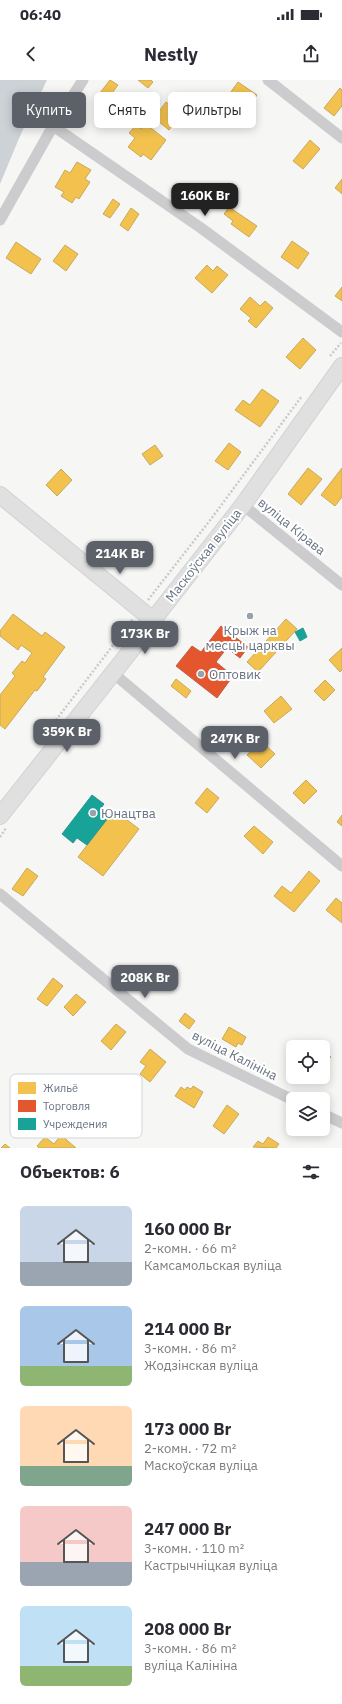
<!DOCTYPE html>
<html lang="ru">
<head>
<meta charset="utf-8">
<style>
	body { margin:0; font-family:"IBM Plex Sans",sans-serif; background:#f7f7f7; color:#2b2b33; height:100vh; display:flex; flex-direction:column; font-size:15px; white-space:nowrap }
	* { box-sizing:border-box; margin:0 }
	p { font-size:13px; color:#7c7c81 }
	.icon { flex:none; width:22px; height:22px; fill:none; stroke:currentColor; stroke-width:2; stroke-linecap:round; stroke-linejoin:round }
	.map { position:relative; height:1068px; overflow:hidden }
	.drawer { display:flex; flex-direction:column; background:#fff; flex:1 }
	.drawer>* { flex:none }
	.banner { position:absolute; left:12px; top:12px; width:318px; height:36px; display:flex; gap:8px }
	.buttons { position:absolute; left:286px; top:960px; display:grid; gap:8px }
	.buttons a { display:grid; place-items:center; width:44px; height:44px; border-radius:6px; background:#fff; box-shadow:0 2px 10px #0003; font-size:20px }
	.price { position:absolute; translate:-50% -34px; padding:0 9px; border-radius:8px; background:#5c6069; color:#fff; font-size:13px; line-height:26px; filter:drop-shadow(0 1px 2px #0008) }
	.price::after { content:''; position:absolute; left:50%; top:24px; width:12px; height:9px; margin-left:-6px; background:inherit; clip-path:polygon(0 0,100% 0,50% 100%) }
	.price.on { background:#222; color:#fff }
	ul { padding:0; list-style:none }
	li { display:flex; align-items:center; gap:12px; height:100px; padding:0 20px }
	li span { display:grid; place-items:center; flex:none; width:112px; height:80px; border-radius:6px; color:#555 }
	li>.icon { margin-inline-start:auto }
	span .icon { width:48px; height:48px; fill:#fffc; stroke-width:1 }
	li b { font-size:17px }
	h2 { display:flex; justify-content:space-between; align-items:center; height:48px; padding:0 20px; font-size:17px }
	.pill { padding:0 14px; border-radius:6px; background:#fff; box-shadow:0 2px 10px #0003; font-size:14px; line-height:36px }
	.pill.on { background:#5c6069; color:#fff }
	.status { display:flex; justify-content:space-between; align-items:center; height:28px; padding:0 20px; background:#fff; direction:ltr }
	.status svg { height:11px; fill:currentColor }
	header { display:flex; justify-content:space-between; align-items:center; height:52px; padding:0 20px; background:#fff; font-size:18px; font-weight:700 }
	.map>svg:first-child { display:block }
	.water { fill:#ccd2d6 }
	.homes { fill:#f2c14e; stroke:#c8aa5e }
	.shops { fill:#e4572e; stroke:#be5f48 }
	.public { fill:#17a398; stroke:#2f9592 }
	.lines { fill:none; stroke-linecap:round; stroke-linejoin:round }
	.secondary-casing { stroke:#d2d2d3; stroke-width:18 }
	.path { stroke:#c9caca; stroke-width:2.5; stroke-dasharray:2 2; stroke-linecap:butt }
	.street { stroke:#ccccce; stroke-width:11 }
	.secondary { stroke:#e0e0e1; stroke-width:16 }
	.poi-dot { fill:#99a1ab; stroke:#fff; stroke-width:1.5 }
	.labels { text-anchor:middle; stroke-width:4; stroke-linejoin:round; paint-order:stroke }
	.street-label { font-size:13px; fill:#677383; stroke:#fff }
	.poi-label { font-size:13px; fill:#677383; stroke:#fff; text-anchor:start }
	.key { fill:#fff; stroke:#d1d5da; stroke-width:1 }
	.key-label { font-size:11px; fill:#677383 }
</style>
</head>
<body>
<div class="status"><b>06:40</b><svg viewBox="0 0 49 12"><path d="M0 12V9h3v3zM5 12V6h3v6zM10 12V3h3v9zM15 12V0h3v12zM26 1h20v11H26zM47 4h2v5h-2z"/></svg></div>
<header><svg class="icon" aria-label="back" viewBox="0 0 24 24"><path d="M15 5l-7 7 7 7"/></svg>Nestly<svg class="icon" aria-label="share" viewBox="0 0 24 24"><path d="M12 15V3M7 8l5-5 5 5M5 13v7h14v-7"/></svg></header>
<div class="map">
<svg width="342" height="1068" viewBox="0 0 342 1068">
	<rect width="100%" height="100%" fill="#f6f6f5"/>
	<path class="water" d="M 0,0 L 47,0 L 20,56 L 0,104 Z"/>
	<path class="homes" d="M 110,0 L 118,5 L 104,24 L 96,18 Z
		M 138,0 L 151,0 L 153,2 L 148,8 Z
		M 238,2 L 257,15 L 247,30 L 228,16 Z
		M 340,8 L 342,10 L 342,26 L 334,36 L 324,28 Z
		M 166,22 L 181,34 L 169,50 L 154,38 Z
		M 146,44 L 166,60 L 151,80 L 143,74 L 141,77 L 128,67 L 135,58 L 129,53 L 136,45 L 141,49 Z
		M 310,60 L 320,69 L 303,89 L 293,81 Z
		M 77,82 L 91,90 L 85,99 L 90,102 L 79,119 L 76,117 L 72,123 L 61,116 L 64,112 L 55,107 L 65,90 L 70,93 Z
		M 342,99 L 342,114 L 335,108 Z
		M 113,119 L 120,124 L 110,138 L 103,134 Z
		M 229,127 L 257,146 L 249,157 L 231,144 L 233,141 L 224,134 Z
		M 131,128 L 139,134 L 128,151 L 120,145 Z
		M 292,161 L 309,173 L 298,189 L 281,177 Z
		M 16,162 L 41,179 L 31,194 L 6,178 Z
		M 65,165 L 78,174 L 66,191 L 53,181 Z
		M 207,185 L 213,191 L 217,186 L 228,195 L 212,213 L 195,198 Z
		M 342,207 L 342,221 L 335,216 Z
		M 250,217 L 260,226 L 265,221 L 273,228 L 256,248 L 248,241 L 251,238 L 240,229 Z
		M 303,258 L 316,270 L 300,289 L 286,277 Z
		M 262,309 L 279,321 L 260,347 L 235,330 L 243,320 L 250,325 Z
		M 229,363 L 241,372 L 228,390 L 215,381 Z
		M 155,365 L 163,376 L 150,385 L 142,374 Z
		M 308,388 L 322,399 L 301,425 L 288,414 Z
		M 342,388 L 342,417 L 335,426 L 321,415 Z
		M 61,389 L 72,400 L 57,416 L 46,405 Z
		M 13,534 L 42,556 L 45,552 L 65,567 L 43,597 L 46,599 L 37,611 L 35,610 L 5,649 L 0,645 L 0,615 L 15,596 L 12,593 L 22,581 L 25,583 L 32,573 L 21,565 L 18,570 L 0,556 L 0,551 Z
		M 286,539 L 297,549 L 258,592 L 247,582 Z
		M 342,568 L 342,590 L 340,592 L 329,580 Z
		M 176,599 L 191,611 L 186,618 L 171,606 Z
		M 325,600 L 335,610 L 324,621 L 314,611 Z
		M 281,616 L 292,629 L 274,643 L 264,631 Z
		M 261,661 L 275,674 L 261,688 L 247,675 Z
		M 306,700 L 317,711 L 304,724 L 293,713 Z
		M 207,708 L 219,718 L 207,733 L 195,723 Z
		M 114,730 L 139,749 L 103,796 L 78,777 Z
		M 342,735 L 342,746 L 337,742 Z
		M 254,746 L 273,762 L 263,774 L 244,756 Z
		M 27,788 L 38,796 L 23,816 L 12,809 Z
		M 309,791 L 320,801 L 294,832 L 274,816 L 282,806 L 291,813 Z
		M 336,818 L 342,823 L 342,843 L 326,830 Z
		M 157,886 L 165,893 L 154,906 L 145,899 Z
		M 53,898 L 63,906 L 47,926 L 37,919 Z
		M 76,914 L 86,922 L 73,936 L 64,927 Z
		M 185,933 L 195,941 L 189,949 L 179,941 Z
		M 116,944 L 126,952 L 111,970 L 101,961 Z
		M 229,947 L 246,957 L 242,965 L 238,963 L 236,967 L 222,959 Z
		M 150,969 L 166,982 L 150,1002 L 140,994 L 146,986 L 140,982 Z
		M 323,971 L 331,977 L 323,986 Z
		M 193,1006 L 203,1012 L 194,1028 L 175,1016 L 181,1007 L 185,1010 L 187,1007 L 191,1009 Z
		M 227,1025 L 239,1034 L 224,1054 L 213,1046 Z
		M 61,1055 L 76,1068 L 39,1068 L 37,1066 L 45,1057 L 54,1064 Z
		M 268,1057 L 279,1064 L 276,1068 L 253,1067 L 258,1061 L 263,1064 Z
		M 5,1064 L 10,1068 L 1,1068 Z"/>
	<path class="shops" d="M 221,546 L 248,567 L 240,578 L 227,568 L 216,582 L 233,596 L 217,618 L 176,586 L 192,566 L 201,572 Z"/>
	<path class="public" d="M 303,548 L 307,557 L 300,561 L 295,552 Z
		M 92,715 L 104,724 L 99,731 L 108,738 L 87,765 L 77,758 L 73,763 L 62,754 Z"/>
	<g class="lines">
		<g class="secondary-casing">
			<path id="secondary" d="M 0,415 L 153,540
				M 0,736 L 136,564 L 153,540 L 243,425 L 342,286"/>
		</g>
		<path class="path" d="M 330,276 L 341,263
			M 148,520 L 211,439 L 302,316
			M 56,640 L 133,539
			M 0,757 L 6,748"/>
		<path class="street" d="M 268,0 L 342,58
			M 53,46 L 201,148 L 342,252
			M 0,140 L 53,46 L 83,0
			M 243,425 L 342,505
			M 113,593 L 342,786
			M 0,814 L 188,969 L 293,1020
			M 323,1034 L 342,1043"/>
		<use href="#secondary" class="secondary"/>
	</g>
	<g class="poi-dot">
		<circle cx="250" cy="536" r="4"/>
		<circle cx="201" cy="594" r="4"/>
		<circle cx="93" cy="733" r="4"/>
	</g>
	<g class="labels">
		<g class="street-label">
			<text transform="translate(292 446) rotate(39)" y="5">вуліца Кірава</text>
			<text transform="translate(203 475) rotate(-52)" y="5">Маскоўская вуліца</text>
			<text transform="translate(235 975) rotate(27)" y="5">вуліца Калініна</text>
		</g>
		<g class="poi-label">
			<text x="250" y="555" text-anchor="middle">Крыж на<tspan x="250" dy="15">месцы царквы</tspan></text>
			<text x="209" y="599">Оптовик</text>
			<text x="101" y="738">Юнацтва</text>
		</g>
	</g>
	<rect x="10" y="994" width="132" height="64" rx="6" class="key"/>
	<rect x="18" y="1002" width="18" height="12" fill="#f2c14e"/>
	<rect x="18" y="1020" width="18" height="12" fill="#e4572e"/>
	<rect x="18" y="1038" width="18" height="12" fill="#17a398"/>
	<g class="key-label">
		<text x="43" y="1012">Жильё</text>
		<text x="43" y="1030">Торговля</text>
		<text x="43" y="1048">Учреждения</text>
	</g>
</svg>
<div class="buttons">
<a><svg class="icon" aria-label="locate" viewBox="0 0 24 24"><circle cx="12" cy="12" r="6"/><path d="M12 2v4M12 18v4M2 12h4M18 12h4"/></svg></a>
<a><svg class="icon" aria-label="layers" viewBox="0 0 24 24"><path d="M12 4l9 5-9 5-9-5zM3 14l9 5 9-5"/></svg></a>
</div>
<b class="price on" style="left:205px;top:137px">160K Br</b>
<b class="price" style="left:120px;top:495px">214K Br</b>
<b class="price" style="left:145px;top:575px">173K Br</b>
<b class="price" style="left:67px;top:673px">359K Br</b>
<b class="price" style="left:235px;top:680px">247K Br</b>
<b class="price" style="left:145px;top:919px">208K Br</b>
<div class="banner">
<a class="pill on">Купить</a>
<a class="pill">Снять</a>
<a class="pill">Фильтры</a>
</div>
</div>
<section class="drawer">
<h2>Объектов: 6<svg class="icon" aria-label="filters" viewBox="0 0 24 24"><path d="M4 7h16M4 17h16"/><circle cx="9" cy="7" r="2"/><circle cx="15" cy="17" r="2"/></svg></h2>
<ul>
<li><span style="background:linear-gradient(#c9d6e8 70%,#9aa5b1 0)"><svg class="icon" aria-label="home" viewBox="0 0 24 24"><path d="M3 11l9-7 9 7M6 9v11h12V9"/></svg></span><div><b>160 000 Br</b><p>2-комн. · 66 m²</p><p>Камсамольская вуліца</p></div></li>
<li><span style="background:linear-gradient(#a9c7e8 75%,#8fb573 0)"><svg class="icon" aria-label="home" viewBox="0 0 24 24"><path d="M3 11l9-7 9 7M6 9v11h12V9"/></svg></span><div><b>214 000 Br</b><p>3-комн. · 86 m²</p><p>Жодзінская вуліца</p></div></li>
<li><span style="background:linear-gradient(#ffd9b3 75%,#7fa58c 0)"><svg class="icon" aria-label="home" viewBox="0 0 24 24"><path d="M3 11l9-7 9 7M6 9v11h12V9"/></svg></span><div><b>173 000 Br</b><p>2-комн. · 72 m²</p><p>Маскоўская вуліца</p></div></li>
<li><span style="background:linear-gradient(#f6c9c9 70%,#9aa5b1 0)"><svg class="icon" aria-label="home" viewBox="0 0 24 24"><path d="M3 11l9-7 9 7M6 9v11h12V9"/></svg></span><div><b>247 000 Br</b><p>3-комн. · 110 m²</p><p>Кастрычніцкая вуліца</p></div></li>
<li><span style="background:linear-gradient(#bfe0f5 75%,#8fb573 0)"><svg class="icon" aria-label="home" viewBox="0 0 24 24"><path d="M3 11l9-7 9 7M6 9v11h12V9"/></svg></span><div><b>208 000 Br</b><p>3-комн. · 86 m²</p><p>вуліца Калініна</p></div></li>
</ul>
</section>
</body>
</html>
